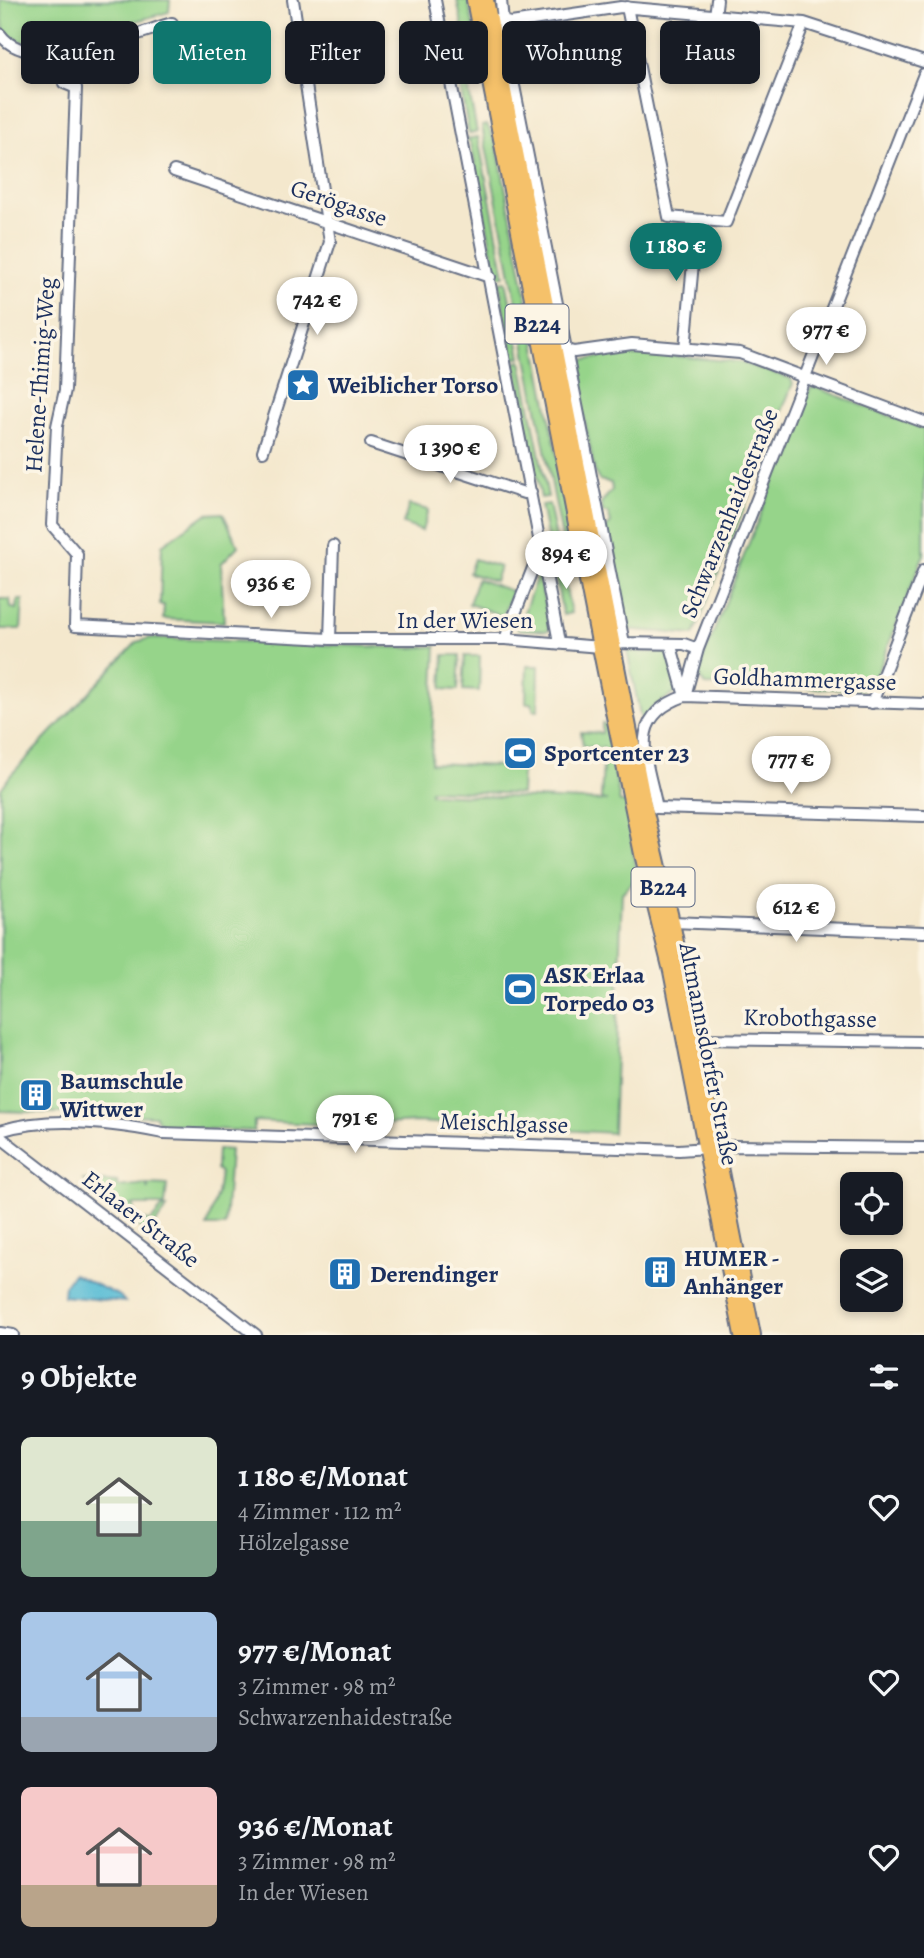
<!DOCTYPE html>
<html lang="de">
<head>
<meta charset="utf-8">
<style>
	body { margin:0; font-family:Alegreya,serif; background:#20242c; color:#f1f3f6; height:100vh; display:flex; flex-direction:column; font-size:26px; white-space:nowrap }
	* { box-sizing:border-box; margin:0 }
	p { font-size:23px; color:#9ea1a6 }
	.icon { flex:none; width:38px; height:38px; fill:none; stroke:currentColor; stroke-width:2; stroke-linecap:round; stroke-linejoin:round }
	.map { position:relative; height:1335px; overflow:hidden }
	.side { display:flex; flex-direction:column; background:#171b24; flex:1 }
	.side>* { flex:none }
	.banner { position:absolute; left:21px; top:21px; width:882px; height:63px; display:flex; gap:14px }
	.fabs { position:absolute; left:840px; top:1172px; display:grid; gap:14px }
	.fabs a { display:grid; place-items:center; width:63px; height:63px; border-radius:10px; background:#171b24; box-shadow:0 4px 10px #0003; font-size:35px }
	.price { position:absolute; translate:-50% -60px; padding:0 16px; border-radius:24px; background:#fff; color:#222; font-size:23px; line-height:46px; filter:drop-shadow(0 2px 4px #0008) }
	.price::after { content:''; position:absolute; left:50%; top:42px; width:21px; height:16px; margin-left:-10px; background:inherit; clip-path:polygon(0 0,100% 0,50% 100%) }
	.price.selected { background:#0f766e; color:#fff }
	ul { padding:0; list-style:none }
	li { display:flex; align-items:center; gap:21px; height:175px; padding:0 21px }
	li span { display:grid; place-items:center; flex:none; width:196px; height:140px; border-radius:10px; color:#555 }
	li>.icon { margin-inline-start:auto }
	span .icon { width:84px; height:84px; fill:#fffc; stroke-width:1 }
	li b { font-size:30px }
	h2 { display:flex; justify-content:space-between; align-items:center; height:84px; padding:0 21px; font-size:30px }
	.pill { padding:0 24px; border-radius:10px; background:#171b24; box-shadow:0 4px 10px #0003; font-size:24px; line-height:63px }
	.pill.selected { background:#0f766e; color:#fff }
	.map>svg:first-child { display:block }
	.green { fill:#96d48a; stroke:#588274; stroke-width:2 }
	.water { fill:#57bcd5; stroke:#39769a; stroke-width:2 }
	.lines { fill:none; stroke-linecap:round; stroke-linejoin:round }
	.minor-casing { stroke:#677085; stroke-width:14 }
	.major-casing { stroke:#677085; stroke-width:18 }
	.minor { stroke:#fff; stroke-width:10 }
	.major { stroke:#f5c16b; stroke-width:14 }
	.labels { text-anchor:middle; stroke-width:7; stroke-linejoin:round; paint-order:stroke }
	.shield { fill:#fcf5e5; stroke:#5e6a86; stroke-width:2 }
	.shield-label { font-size:23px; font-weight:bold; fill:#1b2f5e }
	.street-label { font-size:24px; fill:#1b2f5e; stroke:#fcf5e5 }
	.poi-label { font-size:24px; font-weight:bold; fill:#1b2f5e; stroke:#fcf5e5; text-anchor:start }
</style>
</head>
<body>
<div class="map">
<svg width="924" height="1335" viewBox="0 0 924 1335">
	<rect width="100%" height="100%" fill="#fcf5e5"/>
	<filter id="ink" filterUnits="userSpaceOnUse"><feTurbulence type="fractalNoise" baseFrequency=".0143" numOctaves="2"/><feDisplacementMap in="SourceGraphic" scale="14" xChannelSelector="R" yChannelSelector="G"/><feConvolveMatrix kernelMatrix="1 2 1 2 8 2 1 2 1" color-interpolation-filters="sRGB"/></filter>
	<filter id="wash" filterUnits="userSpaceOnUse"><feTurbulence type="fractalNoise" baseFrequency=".00686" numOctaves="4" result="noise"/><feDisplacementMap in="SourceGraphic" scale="28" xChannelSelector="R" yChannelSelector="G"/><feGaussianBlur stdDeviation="1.57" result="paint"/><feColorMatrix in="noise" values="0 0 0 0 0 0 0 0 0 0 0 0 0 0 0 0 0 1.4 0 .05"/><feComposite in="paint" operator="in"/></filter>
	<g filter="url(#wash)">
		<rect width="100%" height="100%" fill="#f4e8cd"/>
		<path class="green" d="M 0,0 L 170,0 L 169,12 L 99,31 L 99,40 C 66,43 30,54 4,31 Z
			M 457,0 L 468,0 L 475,33 L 465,39 Z
			M 460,46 L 477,132 L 469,134 L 453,47 Z
			M 487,125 L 497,145 L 574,543 L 575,567 L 568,568 L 482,126 Z
			M 478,137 L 505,276 L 497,277 L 492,250 L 489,247 L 491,246 L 471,144 L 467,139 Z
			M 506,281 L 521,357 L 514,359 L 499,282 Z
			M 631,352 L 739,362 L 790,378 L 793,383 L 694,635 L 626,629 L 606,528 L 611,523 L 608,513 L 603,513 L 601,503 L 612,490 L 611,483 L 599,480 L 595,473 L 573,362 Z
			M 521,361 L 548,497 L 541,498 L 515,363 Z
			M 815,387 L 924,429 L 924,554 L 871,690 L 705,685 L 697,674 L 810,389 Z
			M 549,504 L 571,613 L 563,615 L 541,505 Z
			M 409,505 L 428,510 L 422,531 L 403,524 Z
			M 223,513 L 238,546 L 221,564 L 224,622 L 163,619 L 164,605 L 160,605 L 162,545 L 206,514 Z
			M 474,559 L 500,567 L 495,581 L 469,573 Z
			M 538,573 L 550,628 L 547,631 L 518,629 Z
			M 477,579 L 512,591 L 503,616 L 469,604 Z
			M 0,599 L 10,599 L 11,608 L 17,609 L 18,600 L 23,600 L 21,629 L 0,629 Z
			M 150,638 L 411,648 L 436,646 L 431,763 L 522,767 L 521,794 L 431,790 L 430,794 L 607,801 L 601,799 L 604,748 L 583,746 L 581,732 L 602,733 L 602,723 L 606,724 L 620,802 L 626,802 L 637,877 L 622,893 L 613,1133 L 416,1122 L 354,1126 L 254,1121 L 254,1131 L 163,1127 L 155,1116 L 0,1111 L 1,789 L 10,776 L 137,642 Z
			M 627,651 L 670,653 L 677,692 L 653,707 L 642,724 Z
			M 444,655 L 460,655 L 458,690 L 442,689 Z
			M 465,656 L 480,656 L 479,691 L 463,690 Z
			M 527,666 L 539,666 L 538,710 L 534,710 L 532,703 L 526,703 Z
			M 217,1149 L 230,1150 L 225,1226 L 207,1226 L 217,1194 L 220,1173 L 216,1170 Z
			M 83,1180 L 117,1182 L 118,1187 L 146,1184 L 148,1190 L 148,1184 L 167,1185 L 165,1205 L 130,1205 L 134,1206 L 134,1220 L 151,1221 L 162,1208 L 167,1208 L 148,1234 Z"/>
		<path class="water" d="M 73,1274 L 120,1296 L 125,1302 L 63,1296 L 64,1286 Z"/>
	</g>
	<g filter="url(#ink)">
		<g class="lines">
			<g class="minor-casing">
				<path id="minor" d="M 435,0 L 559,642
					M 501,0 L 504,35 L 624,643
					M 627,7 L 669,217 L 726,222 L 804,23
					M 715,16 L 717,0
					M 498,20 L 511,23 L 621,7 L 804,23 L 924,62
					M 0,34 C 30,77 132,35 172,23
					M 65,50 L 64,83 L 76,88 L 65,390 L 57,426 L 52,525 L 77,554 L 75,626 L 330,639 L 333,546
					M 174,171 L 490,277
					M 562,349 L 574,352 L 632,344 L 740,353 L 924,422
					M 685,349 L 697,220
					M 371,443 L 524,493 L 531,492
					M 263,451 L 330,242 L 293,0
					M 330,639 L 505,639 L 600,647 L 624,643 L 684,644 L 698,649
					M 505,639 L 542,545
					M 671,646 L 684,693
					M 685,696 L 698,649 L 924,74
					M 872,703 L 924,570
					M 924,704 L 685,696 C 625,717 647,759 657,808 L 924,816
					M 672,922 L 924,932
					M 694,1039 L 924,1042
					M 0,1131 C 50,1115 113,1123 163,1133 L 679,1150 L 735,1146 L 924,1148
					M 0,1137 L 256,1335
					M 0,1333 L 13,1335"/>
			</g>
			<g class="major-casing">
				<path id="major" d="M 474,0 L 600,647 L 642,854 L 671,971 L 742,1335
					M 486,0 L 644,804 L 672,922 L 753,1335"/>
			</g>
			<use href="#minor" class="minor"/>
			<use href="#major" class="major"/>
		</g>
	</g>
	<defs>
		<g id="sight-square" transform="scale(1.75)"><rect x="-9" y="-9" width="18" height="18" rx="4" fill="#1f6fb2" stroke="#fcf5e5"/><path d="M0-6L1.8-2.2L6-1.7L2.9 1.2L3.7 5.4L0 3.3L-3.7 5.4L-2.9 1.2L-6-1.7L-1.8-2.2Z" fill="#fff"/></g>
		<g id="stadium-square" transform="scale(1.75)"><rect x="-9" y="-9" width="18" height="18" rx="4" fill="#1f6fb2" stroke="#fcf5e5"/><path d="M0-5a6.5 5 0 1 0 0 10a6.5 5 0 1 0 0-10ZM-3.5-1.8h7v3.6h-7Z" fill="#fff"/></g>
		<g id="building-square" transform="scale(1.75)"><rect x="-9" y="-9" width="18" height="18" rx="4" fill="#1f6fb2" stroke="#fcf5e5"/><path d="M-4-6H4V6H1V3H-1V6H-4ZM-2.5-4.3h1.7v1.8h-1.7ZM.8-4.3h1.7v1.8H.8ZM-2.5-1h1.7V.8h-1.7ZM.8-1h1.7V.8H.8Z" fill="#fff"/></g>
	</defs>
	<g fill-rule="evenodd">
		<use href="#sight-square" x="303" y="385"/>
		<use href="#stadium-square" x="520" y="753"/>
		<use href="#stadium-square" x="520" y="989"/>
		<use href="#building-square" x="36" y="1095"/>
		<use href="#building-square" x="660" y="1272"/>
		<use href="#building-square" x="345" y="1274"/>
	</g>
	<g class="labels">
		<g class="shield">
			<rect x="505.5" y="304.5" width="63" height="39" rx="5"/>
			<rect x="631.5" y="867.5" width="63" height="39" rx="5"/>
		</g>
		<g class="shield-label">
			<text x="537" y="332">B224</text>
			<text x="663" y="895">B224</text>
		</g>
		<g class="street-label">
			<text transform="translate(339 203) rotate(19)" y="8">Gerögasse</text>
			<text transform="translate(40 375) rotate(-86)" y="8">Helene-Thimig-Weg</text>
			<text transform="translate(729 513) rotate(-68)" y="8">Schwarzenhaidestraße</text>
			<text x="465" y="628">In der Wiesen</text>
			<text transform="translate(805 679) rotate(2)" y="8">Goldhammergasse</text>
			<text transform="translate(810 1018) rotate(1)" y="8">Krobothgasse</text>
			<text transform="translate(709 1054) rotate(79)" y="8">Altmannsdorfer Straße</text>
			<text transform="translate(504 1123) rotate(2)" y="8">Meischlgasse</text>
			<text transform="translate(141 1219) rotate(38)" y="8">Erlaaer Straße</text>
		</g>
		<g class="poi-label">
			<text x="328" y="393">Weiblicher Torso</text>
			<text x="544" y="761">Sportcenter 23</text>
			<text x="544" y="983">ASK Erlaa<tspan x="544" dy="28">Torpedo 03</tspan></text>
			<text x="60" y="1089">Baumschule<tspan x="60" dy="28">Wittwer</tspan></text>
			<text x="684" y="1266">HUMER -<tspan x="684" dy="28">Anhänger</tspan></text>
			<text x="370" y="1282">Derendinger</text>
		</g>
	</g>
</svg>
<div class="fabs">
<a><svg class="icon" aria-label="locate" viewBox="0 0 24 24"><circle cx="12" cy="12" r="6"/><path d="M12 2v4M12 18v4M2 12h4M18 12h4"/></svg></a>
<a><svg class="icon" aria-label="layers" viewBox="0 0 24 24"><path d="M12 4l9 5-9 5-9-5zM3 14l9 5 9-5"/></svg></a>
</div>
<b class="price selected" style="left:676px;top:283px">1 180 €</b>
<b class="price" style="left:317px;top:337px">742 €</b>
<b class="price" style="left:826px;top:367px">977 €</b>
<b class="price" style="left:450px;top:485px">1 390 €</b>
<b class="price" style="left:566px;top:591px">894 €</b>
<b class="price" style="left:271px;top:620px">936 €</b>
<b class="price" style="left:791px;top:796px">777 €</b>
<b class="price" style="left:796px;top:944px">612 €</b>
<b class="price" style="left:355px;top:1155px">791 €</b>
<div class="banner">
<a class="pill">Kaufen</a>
<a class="pill selected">Mieten</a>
<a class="pill">Filter</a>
<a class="pill">Neu</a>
<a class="pill">Wohnung</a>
<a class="pill">Haus</a>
</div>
</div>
<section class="side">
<h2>9 Objekte<svg class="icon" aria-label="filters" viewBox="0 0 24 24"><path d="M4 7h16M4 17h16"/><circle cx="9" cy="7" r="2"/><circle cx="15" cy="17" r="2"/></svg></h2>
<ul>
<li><span style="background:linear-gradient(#dfe7d0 60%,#7fa58c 0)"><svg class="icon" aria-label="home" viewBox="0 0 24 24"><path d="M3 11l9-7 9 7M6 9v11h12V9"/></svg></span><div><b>1 180 €/Monat</b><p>4 Zimmer · 112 m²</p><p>Hölzelgasse</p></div><svg class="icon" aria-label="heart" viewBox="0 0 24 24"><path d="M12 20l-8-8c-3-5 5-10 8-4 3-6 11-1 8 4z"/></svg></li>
<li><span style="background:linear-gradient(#a9c7e8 75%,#9aa5b1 0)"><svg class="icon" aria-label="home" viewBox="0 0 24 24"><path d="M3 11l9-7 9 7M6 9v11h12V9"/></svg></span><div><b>977 €/Monat</b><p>3 Zimmer · 98 m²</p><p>Schwarzenhaidestraße</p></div><svg class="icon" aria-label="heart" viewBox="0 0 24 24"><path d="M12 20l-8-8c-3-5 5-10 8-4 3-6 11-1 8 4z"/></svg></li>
<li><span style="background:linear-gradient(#f6c9c9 70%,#b9a48a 0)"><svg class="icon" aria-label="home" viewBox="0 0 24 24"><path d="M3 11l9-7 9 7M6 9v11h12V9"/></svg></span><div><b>936 €/Monat</b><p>3 Zimmer · 98 m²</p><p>In der Wiesen</p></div><svg class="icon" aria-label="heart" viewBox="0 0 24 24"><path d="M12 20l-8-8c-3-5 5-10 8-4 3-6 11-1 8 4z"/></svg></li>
</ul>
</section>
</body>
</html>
